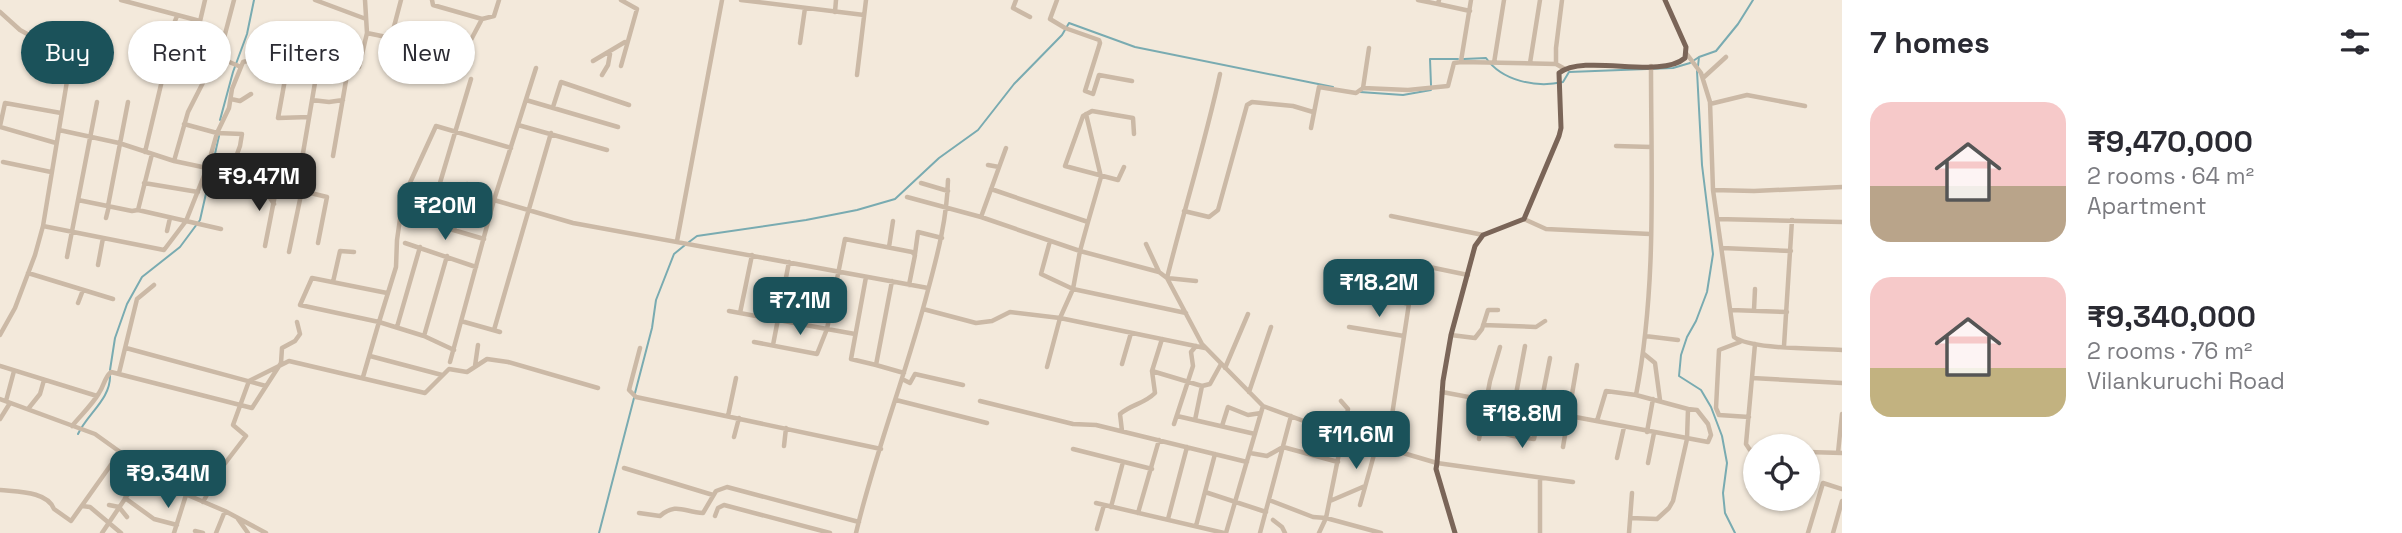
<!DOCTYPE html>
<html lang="en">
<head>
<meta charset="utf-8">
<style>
	body { margin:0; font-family:"Space Grotesk",sans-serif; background:#f7f7f7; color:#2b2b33; height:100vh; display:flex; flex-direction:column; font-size:26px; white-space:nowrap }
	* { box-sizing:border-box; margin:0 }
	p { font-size:23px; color:#7c7c81 }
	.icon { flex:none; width:38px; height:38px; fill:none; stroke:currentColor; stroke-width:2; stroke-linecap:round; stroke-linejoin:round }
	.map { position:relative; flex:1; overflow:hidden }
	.side { display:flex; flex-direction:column; background:#fff; width:560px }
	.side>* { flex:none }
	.hud { position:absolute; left:21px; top:21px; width:665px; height:63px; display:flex; gap:14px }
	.buttons { position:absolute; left:1743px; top:434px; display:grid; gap:14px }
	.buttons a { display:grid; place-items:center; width:77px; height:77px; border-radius:50%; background:#fff; box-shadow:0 2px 5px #0004; font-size:35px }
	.price { position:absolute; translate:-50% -60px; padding:0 16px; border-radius:14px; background:#1b525a; color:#fff; font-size:23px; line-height:46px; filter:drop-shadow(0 2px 4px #0008) }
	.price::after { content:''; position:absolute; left:50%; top:42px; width:21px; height:16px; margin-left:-10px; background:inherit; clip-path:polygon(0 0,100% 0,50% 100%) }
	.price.current { background:#222; color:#fff }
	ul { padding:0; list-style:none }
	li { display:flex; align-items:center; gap:21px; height:175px; padding:0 28px }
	li span { display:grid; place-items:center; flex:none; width:196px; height:140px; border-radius:21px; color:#555 }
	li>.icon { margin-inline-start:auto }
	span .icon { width:84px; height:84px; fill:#fffc; stroke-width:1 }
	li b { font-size:30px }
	h2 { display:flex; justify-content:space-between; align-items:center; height:84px; padding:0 28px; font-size:30px }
	.chip { padding:0 24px; border-radius:32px; background:#fff; box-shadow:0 2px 5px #0004; font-size:24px; line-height:63px }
	.chip.current { background:#1b525a; color:#fff }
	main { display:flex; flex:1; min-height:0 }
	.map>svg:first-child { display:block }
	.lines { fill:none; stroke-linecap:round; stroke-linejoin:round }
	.stream { stroke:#79abb1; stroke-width:2 }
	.minor { stroke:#cbb9a6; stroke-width:4.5 }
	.major { stroke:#7a6558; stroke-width:5 }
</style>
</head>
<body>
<main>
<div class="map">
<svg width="1842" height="533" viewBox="0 0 1842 533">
	<rect width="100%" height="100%" fill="#f3e9db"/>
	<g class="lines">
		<path class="stream" d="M 1464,59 L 1486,58 C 1502,81 1536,88 1563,82 L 1569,72 L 1673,68 L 1690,63 L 1699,57
			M 1698,66 L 1699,57 L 1716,51 L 1738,24 L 1753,0
			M 1697,71 L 1702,165 L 1713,254 L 1707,292 L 1696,321 L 1687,337 L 1681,355 L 1679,376 L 1701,390 L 1711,407 L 1722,436 L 1727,463 L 1723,493 L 1725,513 L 1735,533
			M 1431,85 L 1430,59 L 1458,59
			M 1360,92 L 1403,95 L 1431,90
			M 220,120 L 233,72 L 247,34 L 254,0
			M 689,242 L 697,236 L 806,220 L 857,210 L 895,199 L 939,158 L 978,130 L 1014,84 L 1062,35 L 1069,23 L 1135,47 L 1333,87
			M 110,370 L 115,338 L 127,304 L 142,277 L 180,247 L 200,220 L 219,136
			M 635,393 L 652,328 L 656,300 L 674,254 L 685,245
			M 78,434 C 87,414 111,399 110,375
			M 599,533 L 634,398"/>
		<path class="minor" d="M 121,0 L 200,21
			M 315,0 L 366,19
			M 432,0 L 433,5 L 482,19
			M 621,0 L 637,9 L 621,66
			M 741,0 L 864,15
			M 1016,0 L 1013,8 L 1030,17
			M 1057,0 L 1050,19 L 1065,28 L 1099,40 L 1100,43 L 1085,91 L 1093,94 L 1099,75 L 1132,81
			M 1418,0 L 1438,4
			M 1439,0 L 1438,4 L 1470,11
			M 0,12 L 20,30 L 47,45 L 68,75 L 43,226 L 35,255 L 15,308 L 0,335
			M 835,12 L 836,0
			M 367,33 L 464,53 L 482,19 L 494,16 L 499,0
			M 391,38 L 401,0
			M 154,39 L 194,47 L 241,67
			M 800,43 L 805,8
			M 194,47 L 205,0
			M 1686,53 L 1701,73 L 1710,102 L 1713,190 L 1734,337 C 1752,350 1818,348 1842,350
			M 593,61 L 625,42
			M 1461,61 L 1471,0
			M 288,63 L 278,118 L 309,117
			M 1494,63 L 1504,0
			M 1530,63 L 1540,0
			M 1556,64 L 1556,48 L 1562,0
			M 1220,74 C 1205,143 1184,210 1167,278 L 1202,344 L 1263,406 L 1342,435 L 1437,463 L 1573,482
			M 602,75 L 608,65 L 610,54
			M 857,75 L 866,0
			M 1703,78 L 1726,57
			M 270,79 L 285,81
			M 1363,88 L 1369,48
			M 231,99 L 240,101 L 251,94
			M 312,100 L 329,102 L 343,100
			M 526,100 L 618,127
			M 1710,104 L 1747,95 L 1805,106
			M 553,107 L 561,82 L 629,105
			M 1086,114 L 1101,177 L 1088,222
			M 184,124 L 217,133 L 242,134 L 240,146 L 223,192
			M 518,125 L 607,150
			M 0,126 L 5,103 L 61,113
			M 0,127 L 56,143
			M 1311,128 L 1319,87 L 1356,93 L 1363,88 L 1408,90 L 1448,86 L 1454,63 L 1461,62 L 1556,64 L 1565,69
			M 59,130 L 119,143 L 174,161 L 207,168 L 217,133 L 229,108 L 232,89 L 243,62 L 255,59 L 348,69 L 359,67 L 367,33 L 365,0
			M 1616,146 L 1651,147
			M 145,152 L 164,72 L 170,59 L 169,36 L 177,16
			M 303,153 L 318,65
			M 333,156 L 348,69
			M 174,161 L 188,112 L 213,63 L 219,57 L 234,0
			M 3,162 L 51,172
			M 208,165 L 269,183 L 327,197 L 318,243
			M 988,165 L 999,167
			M 1124,167 L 1118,180 L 1065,166 L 1083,116 L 1092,111 L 1133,118 L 1134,134
			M 256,179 L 261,159
			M 144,183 L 198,192
			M 921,183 L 948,191
			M 991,189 L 1088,222 L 1080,251 L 1159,272 L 1167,278 L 1196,281
			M 1713,190 L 1754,191 L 1842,187
			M 907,197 L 981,217 L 1080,251 L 1073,289 L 1186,313
			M 78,200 L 132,211 L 138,210 L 221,229
			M 494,200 L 573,223 L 928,288
			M 274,204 L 266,192 L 266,182 L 302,161
			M 108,206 L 128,102
			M 138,210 L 152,154
			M 1184,211 L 1209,217 L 1218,210 L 1247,105 L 1252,102 L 1293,106 L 1313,112
			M 1391,216 L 1483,235
			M 409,217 L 484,239
			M 981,217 L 1006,148
			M 106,218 L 109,206
			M 1524,219 L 1546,229 L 1650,234
			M 1717,219 L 1842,222
			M 428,223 L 471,79
			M 43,226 L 164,250 L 186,221 L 207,168
			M 454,230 L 467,184
			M 167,231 L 170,218
			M 677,241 L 722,0
			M 405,243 L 476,267
			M 1146,244 L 1159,272
			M 265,246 L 277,185
			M 889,247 L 893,221
			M 1722,248 L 1791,251
			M 289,252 L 302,190
			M 915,254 L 918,232 L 942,238
			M 67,257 L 97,102
			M 98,265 L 103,238
			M 28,273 L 113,299
			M 866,277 L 851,359 L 876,365
			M 892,281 L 876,365 L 904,373
			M 333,282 L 340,251 L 354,252
			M 1376,296 L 1409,304
			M 78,303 L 83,290
			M 923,309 L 976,323 L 992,321 L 1010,312 L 1060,318 L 1073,289 L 1041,274 L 1050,241
			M 1731,310 L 1787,312
			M 1754,310 L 1755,289
			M 729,311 L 827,329 L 817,354 L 754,342
			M 740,313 L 752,255
			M 461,321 L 500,332
			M 1483,325 L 1536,327 L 1545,321
			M 397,327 L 420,247
			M 1349,327 L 1404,336
			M 494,330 L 551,133
			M 855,334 L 827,329 L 845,239 L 912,252 L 915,255 L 909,285
			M 1451,335 L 1475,338 L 1482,329 L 1488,310 L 1498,310
			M 424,336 L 447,256
			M 1645,336 L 1678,340
			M 1740,342 L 1719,350 L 1716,408 L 1719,415 L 1749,417
			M 773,345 L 789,262
			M 1784,346 L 1792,220
			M 126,348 L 266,386
			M 640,348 L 629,390 L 636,397 L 881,449
			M 454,350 L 424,336 L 379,322 L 396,267 L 397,240 L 403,198 L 436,126 L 511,148
			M 1644,354 L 1655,363 L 1660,400
			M 370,356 L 442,375
			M 450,362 L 494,200 L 536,68
			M 1122,364 L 1131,333
			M 0,366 L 97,396
			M 475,366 L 478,345
			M 1047,367 L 1060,318 L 1205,348
			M 1225,368 L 1248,314
			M 1152,371 L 1202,386
			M 119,373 L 137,299 L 154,285
			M 363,377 L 379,322 L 300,305 L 312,278 L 387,293
			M 1752,378 L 1842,383
			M 902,379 L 910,383 L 915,374 L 963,385
			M 1249,392 L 1271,327
			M 1442,392 L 1708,442 L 1711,435 L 1708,424 L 1697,410 L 1688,409
			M 1636,395 C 1657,287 1651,175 1651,66
			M 0,399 L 95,434 L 169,487 L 225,511 L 266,533
			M 896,400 L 987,423
			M 6,401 L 14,371
			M 980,401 L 1073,424 L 1096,425 L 1247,462
			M 1514,405 L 1525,346
			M 28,409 L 40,394 L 44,380
			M 1484,414 C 1502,437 1505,435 1534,439 L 1550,358
			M 728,416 L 736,378
			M 1177,416 L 1255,434
			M 0,419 L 10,403
			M 1195,420 L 1202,386 L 1210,384 L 1221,364
			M 1597,421 L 1606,391 L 1636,395 L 1688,409 L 1687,439 L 1673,501 L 1669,508 L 1657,519 L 1630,518
			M 1174,424 L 1193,366 L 1191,352 L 1196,346
			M 72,426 C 81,415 92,405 99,393 C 104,386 104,378 111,372 L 252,408 L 281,363 L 282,348 L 295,341 L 300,334 L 297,322
			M 1222,426 L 1228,407 L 1248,415 L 1261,413
			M 1122,431 L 1120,414 C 1132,404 1144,404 1155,393 L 1152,371 L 1162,339
			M 1647,432 L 1653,399
			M 734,437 L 739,418
			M 1479,439 L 1490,381 L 1500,347
			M 784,446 L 786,428
			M 1563,447 L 1577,365
			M 1387,448 L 1415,264 L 1468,275
			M 1073,449 L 1152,469
			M 1755,450 L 1750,450 L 1746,444 L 1755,344
			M 1808,452 L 1842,453
			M 1250,453 L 1267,456 L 1283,447 L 1338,462
			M 1838,453 L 1842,414
			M 1617,458 L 1624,427
			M 1648,463 L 1654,433
			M 624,468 L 713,495
			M 0,490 C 17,492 47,491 54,509 L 71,521 L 120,452
			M 1205,492 L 1266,512
			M 125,498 L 154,519 L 177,525
			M 1269,500 L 1313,517 L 1326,518 L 1381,533
			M 1330,501 L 1365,486
			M 203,502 L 223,466 L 246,436 L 233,425 L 249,381 L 289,361 L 425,393 L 449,369 L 467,372 L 487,359 L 508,362 L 598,388
			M 1096,503 L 1224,533
			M 109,505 L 119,507 L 127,517
			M 1360,505 L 1377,444
			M 82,506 L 90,507 L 121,533
			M 1111,507 L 1123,462
			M 639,513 L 660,516 C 676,502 684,512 703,513 L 716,491 L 727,487 L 859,522
			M 1138,513 L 1159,440
			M 715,516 L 718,508 L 724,505 L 830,533
			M 238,519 L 248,533
			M 1168,519 L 1187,447
			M 1273,520 L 1282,527 L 1285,533
			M 1196,526 L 1215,454
			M 1097,529 L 1104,505
			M 195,531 L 203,533
			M 102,533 L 145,469
			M 174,533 L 186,495
			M 216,533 L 225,511
			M 856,533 C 875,452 907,372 928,290 C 938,253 947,218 948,180
			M 1226,533 L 1263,406
			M 1260,533 L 1291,416
			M 1319,533 L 1326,518 L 1348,409 L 1341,401
			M 1540,533 L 1540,478
			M 1629,533 L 1632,493
			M 1808,533 L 1823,483 L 1842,489
			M 1833,533 L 1842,501"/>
		<path class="major" d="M 1455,533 L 1436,469 L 1437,463 L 1443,381 L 1451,335 L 1475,246 L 1483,235 L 1524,219 L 1559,136 L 1561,128 L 1559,73 C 1586,53 1659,80 1685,58 L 1686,47 L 1665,0"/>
	</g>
</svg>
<div class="buttons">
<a><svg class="icon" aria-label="locate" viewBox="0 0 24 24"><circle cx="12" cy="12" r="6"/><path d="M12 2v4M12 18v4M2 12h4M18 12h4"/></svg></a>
</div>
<b class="price current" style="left:259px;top:213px">₹9.47M</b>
<b class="price" style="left:445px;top:242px">₹20M</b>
<b class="price" style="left:1379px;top:319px">₹18.2M</b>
<b class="price" style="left:800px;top:337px">₹7.1M</b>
<b class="price" style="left:1522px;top:450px">₹18.8M</b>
<b class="price" style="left:1356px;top:471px">₹11.6M</b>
<b class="price" style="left:168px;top:510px">₹9.34M</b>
<div class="hud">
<a class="chip current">Buy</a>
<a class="chip">Rent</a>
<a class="chip">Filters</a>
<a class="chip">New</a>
</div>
</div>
<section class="side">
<h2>7 homes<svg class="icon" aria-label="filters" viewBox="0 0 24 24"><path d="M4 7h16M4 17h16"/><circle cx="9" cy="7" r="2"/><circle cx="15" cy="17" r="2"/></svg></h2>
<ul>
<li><span style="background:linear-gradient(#f6c9c9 60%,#b9a48a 0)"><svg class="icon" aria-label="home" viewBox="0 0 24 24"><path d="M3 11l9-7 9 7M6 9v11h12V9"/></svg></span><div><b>₹9,470,000</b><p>2 rooms · 64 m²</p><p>Apartment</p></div></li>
<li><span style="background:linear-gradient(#f6c9c9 65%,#c2b280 0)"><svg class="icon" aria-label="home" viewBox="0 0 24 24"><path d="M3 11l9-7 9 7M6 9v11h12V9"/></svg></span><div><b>₹9,340,000</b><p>2 rooms · 76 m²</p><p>Vilankuruchi Road</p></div></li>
</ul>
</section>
</main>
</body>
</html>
